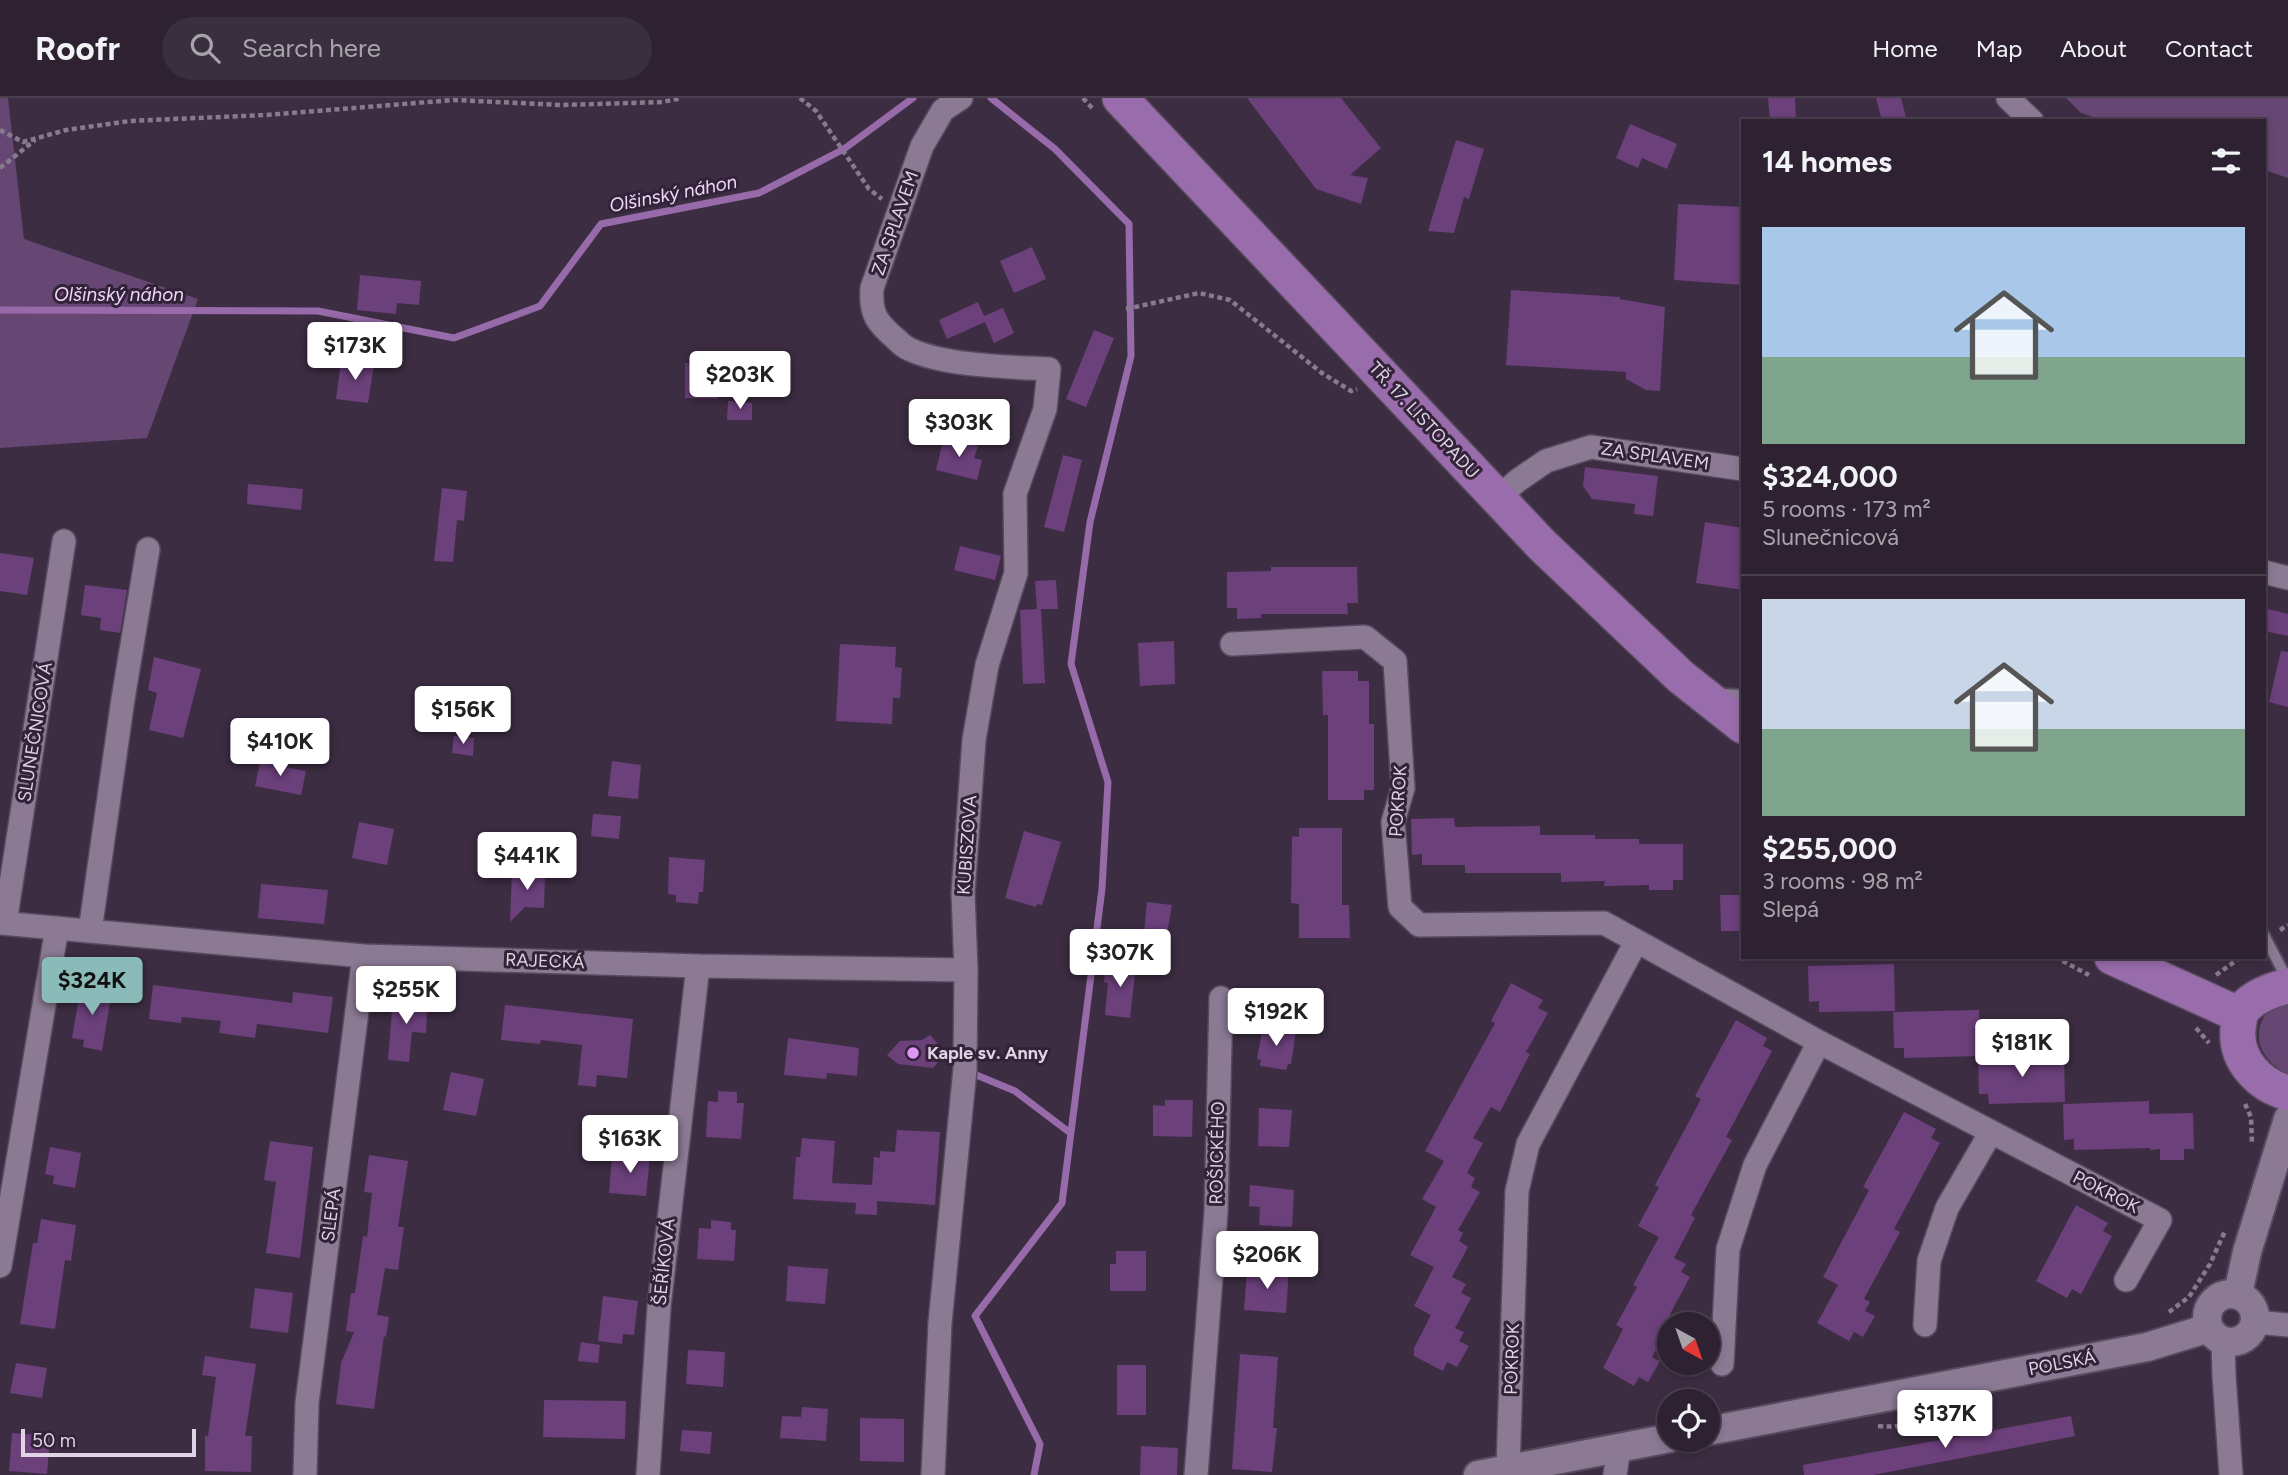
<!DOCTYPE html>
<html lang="en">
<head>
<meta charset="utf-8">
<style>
	body { margin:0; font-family:Figtree,sans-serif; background:#3a2f3e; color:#f1f3f6; height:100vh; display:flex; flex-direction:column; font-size:26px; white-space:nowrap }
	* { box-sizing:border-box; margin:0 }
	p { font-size:23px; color:#a7a4ac }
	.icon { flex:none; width:38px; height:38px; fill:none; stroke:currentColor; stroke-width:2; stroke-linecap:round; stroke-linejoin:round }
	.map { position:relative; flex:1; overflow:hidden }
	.details { position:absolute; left:1741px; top:21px; width:525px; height:840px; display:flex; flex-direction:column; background:#2e2232; border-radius:0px; box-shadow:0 4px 10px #0003,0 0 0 2px #493f4d }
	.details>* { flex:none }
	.needle { width:46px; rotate:140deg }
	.controls { position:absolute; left:1657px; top:1214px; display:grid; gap:14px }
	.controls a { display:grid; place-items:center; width:63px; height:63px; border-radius:50%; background:#2e2232; box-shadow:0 4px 10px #0003,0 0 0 2px #493f4d; font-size:35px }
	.scale { position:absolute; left:21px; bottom:18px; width:175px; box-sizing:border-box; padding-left:7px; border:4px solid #ded4e3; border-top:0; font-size:19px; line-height:24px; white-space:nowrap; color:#ded4e3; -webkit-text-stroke:5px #332339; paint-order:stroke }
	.price { position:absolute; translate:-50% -60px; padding:0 16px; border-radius:7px; background:#fff; color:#222; font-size:23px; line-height:46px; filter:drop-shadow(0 2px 4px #0008) }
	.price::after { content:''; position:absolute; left:50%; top:42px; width:21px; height:16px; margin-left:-10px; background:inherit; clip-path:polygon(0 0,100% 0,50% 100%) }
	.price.selected { background:#8bbbb9; color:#111 }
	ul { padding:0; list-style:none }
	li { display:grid; align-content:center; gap:14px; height:371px; padding:0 21px }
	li+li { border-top:2px solid #493f4d }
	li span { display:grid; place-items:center; height:217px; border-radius:0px; color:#555 }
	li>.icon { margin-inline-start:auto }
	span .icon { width:126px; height:126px; fill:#fffc; stroke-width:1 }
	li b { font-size:30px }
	h2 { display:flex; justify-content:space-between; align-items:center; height:84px; padding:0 21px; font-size:30px }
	header { display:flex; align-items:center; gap:42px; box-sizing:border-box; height:98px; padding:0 35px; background:#2e2232; border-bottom:2px solid #493f4d }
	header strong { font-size:33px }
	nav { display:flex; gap:38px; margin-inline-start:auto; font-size:24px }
	.search { width:490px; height:63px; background:#3a2f3e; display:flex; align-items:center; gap:18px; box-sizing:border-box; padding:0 24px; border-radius:38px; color:#a7a4ac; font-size:26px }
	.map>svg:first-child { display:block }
	.green { fill:#664773 }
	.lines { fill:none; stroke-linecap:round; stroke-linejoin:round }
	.stream { stroke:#976aa9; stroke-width:7 }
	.building { fill:#6b407b }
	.service-casing { stroke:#584a5d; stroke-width:14 }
	.minor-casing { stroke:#584a5d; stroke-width:26 }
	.tertiary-casing { stroke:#584a5d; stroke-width:32 }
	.primary-casing { stroke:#584a5d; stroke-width:38 }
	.path { stroke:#887b8e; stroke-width:4.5; stroke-dasharray:5 3.5; stroke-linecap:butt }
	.service { stroke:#8c7a94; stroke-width:10 }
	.minor { stroke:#8c7a94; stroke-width:23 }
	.tertiary { stroke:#8c7a94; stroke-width:28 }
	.primary { stroke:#996cab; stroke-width:35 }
	.poi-dot { fill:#db99f5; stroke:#332339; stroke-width:2.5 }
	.labels { text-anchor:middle; stroke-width:6; stroke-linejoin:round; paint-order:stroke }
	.street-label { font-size:18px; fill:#ded4e3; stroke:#332339 }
	.poi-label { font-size:18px; font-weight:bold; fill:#ded4e3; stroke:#332339; text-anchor:start }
	.water-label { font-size:19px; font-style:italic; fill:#f0d7fa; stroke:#332339 }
</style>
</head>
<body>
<header>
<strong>Roofr</strong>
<div class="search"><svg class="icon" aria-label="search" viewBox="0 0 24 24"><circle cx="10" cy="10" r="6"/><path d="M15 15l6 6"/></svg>Search here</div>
<nav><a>Home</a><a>Map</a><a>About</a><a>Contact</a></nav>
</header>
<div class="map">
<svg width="2288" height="1377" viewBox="0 0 2288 1377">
	<rect width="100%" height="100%" fill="#3d2d43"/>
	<path class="green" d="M 0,0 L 8,0 L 24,141 L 198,201 L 147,340 L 0,350 Z
		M 2066,0 L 2288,0 L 2288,80 L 2265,72 L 2264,23 L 2105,23 L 2081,15 Z
		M 2288,904 L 2288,977 C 2270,966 2254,951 2260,928 C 2262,921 2266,914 2273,910 C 2277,907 2283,906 2288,904 Z"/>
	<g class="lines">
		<path class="stream" d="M 991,0 L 1055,51 L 1129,126 L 1131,258 L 1090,424 L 1071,566 L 1108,684 L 1102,791 L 1062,1105 L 975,1218 L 1040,1346 L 1034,1377
			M 0,212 L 318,213 L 454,240 L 540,208 L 601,126 L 759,95 L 844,51 L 913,0
			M 969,974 L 1015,993 L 1069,1034"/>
	</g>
	<path class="building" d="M 1247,0 L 1341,0 L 1381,50 L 1350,77 L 1368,80 L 1361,106 L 1316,91 Z
		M 1768,0 L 1795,0 L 1796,23 L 1770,23 Z
		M 1876,0 L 1901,0 L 1907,23 L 1882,23 Z
		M 1630,26 L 1677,46 L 1667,71 L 1642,60 L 1638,70 L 1616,60 Z
		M 1456,42 L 1484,51 L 1469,101 L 1464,99 L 1454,135 L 1428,133 Z
		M 1678,106 L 1743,109 L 1743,187 L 1674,182 Z
		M 1032,149 L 1046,181 L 1014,195 L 1000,163 Z
		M 360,177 L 421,183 L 419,207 L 397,205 L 396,216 L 357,212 Z
		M 1511,192 L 1620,199 L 1620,201 L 1665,209 L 1660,293 L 1646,292 L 1626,281 L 1626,274 L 1506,267 Z
		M 978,204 L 984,218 L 1003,210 L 1014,235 L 994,245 L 985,224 L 947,241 L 939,222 Z
		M 1094,232 L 1114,240 L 1086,309 L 1066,301 Z
		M 341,263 L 374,267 L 368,305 L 336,301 Z
		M 685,265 L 719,267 L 718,301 L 685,300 Z
		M 728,303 L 752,305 L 752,322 L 727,322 Z
		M 944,339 L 978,348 L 974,360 L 982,362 L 977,382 L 936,372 Z
		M 1063,357 L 1082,362 L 1064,434 L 1044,429 Z
		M 1585,369 L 1658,378 L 1653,418 L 1634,416 L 1635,406 L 1592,401 L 1583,388 Z
		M 248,386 L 303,391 L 301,412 L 247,406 Z
		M 442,390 L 467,393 L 464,423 L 457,422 L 453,464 L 434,463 Z
		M 1705,424 L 1743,430 L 1743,492 L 1696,485 Z
		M 960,448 L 1001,458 L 995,482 L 954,472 Z
		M 0,455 L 34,460 L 27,497 L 0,493 Z
		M 1271,469 L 1357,469 L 1358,505 L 1347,505 L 1348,516 L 1261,516 L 1261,520 L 1237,521 L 1237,510 L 1227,510 L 1227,474 L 1271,473 Z
		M 1056,482 L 1058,511 L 1041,511 L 1045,585 L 1023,586 L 1020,512 L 1037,511 L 1035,483 Z
		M 85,487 L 127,492 L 120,535 L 100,532 L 101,520 L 81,517 Z
		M 2264,510 L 2288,516 L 2288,538 L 2264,533 Z
		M 1174,543 L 1175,586 L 1140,588 L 1138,545 Z
		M 840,546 L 896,549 L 895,569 L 902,570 L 900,600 L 893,600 L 892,626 L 836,623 Z
		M 2281,553 L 2288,554 L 2288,609 L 2269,604 Z
		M 154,559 L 201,571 L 183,640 L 149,632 L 157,595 L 148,592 Z
		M 1322,573 L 1358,573 L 1358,583 L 1369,583 L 1369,626 L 1374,626 L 1374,692 L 1364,692 L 1364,702 L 1328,702 L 1328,617 L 1323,617 Z
		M 454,638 L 474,640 L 473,658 L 452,655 Z
		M 612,663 L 641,667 L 638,701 L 608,698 Z
		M 260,664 L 306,673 L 301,697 L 255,688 Z
		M 593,716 L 621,718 L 619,741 L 591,738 Z
		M 1454,720 L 1455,729 L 1540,728 L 1540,737 L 1595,737 L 1595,741 L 1639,741 L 1639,746 L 1683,746 L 1683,782 L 1673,782 L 1673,792 L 1649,792 L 1649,787 L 1604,788 L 1605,783 L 1561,784 L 1561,775 L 1465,775 L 1465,767 L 1422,767 L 1422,756 L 1412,757 L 1411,721 Z
		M 359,724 L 394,731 L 387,767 L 352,760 Z
		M 1299,730 L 1342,730 L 1342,807 L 1349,807 L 1350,840 L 1299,840 L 1299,806 L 1291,805 L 1292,738 L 1299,739 Z
		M 1024,733 L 1061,744 L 1042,807 L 1037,806 L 1036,809 L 1005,800 Z
		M 669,759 L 705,762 L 703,794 L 699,794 L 698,806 L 676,804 L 676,797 L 668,796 Z
		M 512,773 L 545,775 L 544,810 L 525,809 L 510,824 Z
		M 261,786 L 328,792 L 324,826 L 258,820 Z
		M 1720,797 L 1743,797 L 1743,833 L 1721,833 Z
		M 1147,804 L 1172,807 L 1165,847 L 1143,845 Z
		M 1106,864 L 1136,867 L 1130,920 L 1105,917 L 1108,885 L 1104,884 Z
		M 1894,866 L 1895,913 L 1819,914 L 1819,903 L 1809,904 L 1808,868 Z
		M 1511,885 L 1543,902 L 1538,910 L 1548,915 L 1526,954 L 1530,956 L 1500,1014 L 1491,1009 L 1473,1040 L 1483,1045 L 1467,1075 L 1475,1080 L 1471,1089 L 1480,1094 L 1458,1132 L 1463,1135 L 1459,1143 L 1468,1149 L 1452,1179 L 1466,1186 L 1461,1195 L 1471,1200 L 1455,1230 L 1464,1234 L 1459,1243 L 1469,1248 L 1457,1269 L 1447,1264 L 1443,1273 L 1414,1258 L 1414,1250 L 1431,1217 L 1414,1208 L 1434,1169 L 1410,1157 L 1436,1109 L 1422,1101 L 1444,1063 L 1425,1053 L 1495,925 L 1491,923 Z
		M 81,887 L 112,892 L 102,953 L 83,949 L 84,942 L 72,940 Z
		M 153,887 L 292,905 L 293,894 L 333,899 L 328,935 L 257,926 L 255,940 L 219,935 L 221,923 L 182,919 L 181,925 L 149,921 Z
		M 393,899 L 428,902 L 426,935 L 412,934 L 409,964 L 388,962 Z
		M 505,907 L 633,921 L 627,980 L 597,977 L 596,989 L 578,987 L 582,947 L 541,942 L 540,946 L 501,942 Z
		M 1979,912 L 1980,958 L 1904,960 L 1904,950 L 1894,950 L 1893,914 Z
		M 1736,922 L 1767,940 L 1763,948 L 1772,953 L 1726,1039 L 1732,1042 L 1691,1117 L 1695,1120 L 1674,1160 L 1686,1166 L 1681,1174 L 1690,1179 L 1669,1218 L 1673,1220 L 1652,1259 L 1660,1263 L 1648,1284 L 1639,1279 L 1634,1288 L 1603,1270 L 1623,1231 L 1616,1227 L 1637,1189 L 1633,1187 L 1659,1139 L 1638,1128 L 1659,1089 L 1655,1087 L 1701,1001 L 1695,998 Z
		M 1263,928 L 1296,933 L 1291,966 L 1288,966 L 1286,972 L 1260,968 L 1261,962 L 1257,961 Z
		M 930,937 L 946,955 L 933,970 L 898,966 L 887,957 L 900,943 L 922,942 Z
		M 788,940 L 859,950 L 857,978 L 827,975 L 826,981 L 784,977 Z
		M 2038,958 L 2064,958 L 2065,1004 L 1989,1006 L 1988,996 L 1979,996 L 1978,960 Z
		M 451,974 L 484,981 L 476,1018 L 443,1012 Z
		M 718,993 L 737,994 L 737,1005 L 744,1005 L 741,1041 L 706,1039 L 708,1003 L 718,1004 Z
		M 1165,1002 L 1193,1002 L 1192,1039 L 1153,1038 L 1153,1007 L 1165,1008 Z
		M 2149,1003 L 2149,1016 L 2193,1015 L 2194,1051 L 2184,1051 L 2184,1062 L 2160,1062 L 2160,1051 L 2150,1052 L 2150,1050 L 2074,1052 L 2074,1041 L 2064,1042 L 2063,1006 Z
		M 1259,1010 L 1292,1012 L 1289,1049 L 1258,1048 Z
		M 1904,1014 L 1936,1031 L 1931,1040 L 1940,1045 L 1894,1131 L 1900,1134 L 1864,1201 L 1870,1204 L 1865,1213 L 1875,1218 L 1863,1239 L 1854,1234 L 1849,1243 L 1817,1225 L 1838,1187 L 1823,1179 L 1869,1092 L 1863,1089 Z
		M 897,1032 L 940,1034 L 935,1107 L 877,1103 L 877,1117 L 855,1116 L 856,1105 L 793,1101 L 796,1059 L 800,1059 L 802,1040 L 835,1043 L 832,1085 L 872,1087 L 874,1059 L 880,1060 L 880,1053 L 895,1054 Z
		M 270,1043 L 313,1049 L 300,1160 L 266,1155 L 276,1084 L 264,1082 Z
		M 50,1049 L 81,1055 L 75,1090 L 53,1086 L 54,1078 L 45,1076 Z
		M 627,1056 L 650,1058 L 646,1098 L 609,1095 L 612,1059 L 627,1060 Z
		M 369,1057 L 408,1063 L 398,1129 L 404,1129 L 398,1172 L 385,1170 L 377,1217 L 389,1219 L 386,1239 L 384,1238 L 374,1311 L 336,1306 L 341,1265 L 354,1234 L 346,1233 L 351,1195 L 355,1195 L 363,1138 L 367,1139 L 372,1095 L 364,1094 Z
		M 1250,1087 L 1294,1092 L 1292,1129 L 1259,1127 L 1260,1109 L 1249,1108 Z
		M 2076,1107 L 2108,1125 L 2103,1133 L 2112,1138 L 2081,1196 L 2072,1191 L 2067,1200 L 2036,1183 Z
		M 41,1121 L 76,1127 L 71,1163 L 65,1162 L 55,1231 L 20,1226 L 33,1145 L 37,1145 Z
		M 711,1122 L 731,1124 L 731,1132 L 736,1132 L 734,1163 L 697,1161 L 699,1130 L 711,1131 Z
		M 1116,1153 L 1146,1153 L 1146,1193 L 1110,1193 L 1110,1166 L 1116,1166 Z
		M 788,1168 L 828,1171 L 825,1206 L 786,1203 Z
		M 1270,1170 L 1289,1171 L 1286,1215 L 1244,1212 L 1247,1174 L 1269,1176 Z
		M 255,1190 L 293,1195 L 288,1235 L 250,1230 Z
		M 603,1198 L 638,1203 L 634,1237 L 623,1236 L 622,1246 L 598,1243 Z
		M 581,1244 L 600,1247 L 598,1265 L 578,1263 Z
		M 688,1252 L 725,1254 L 723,1289 L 686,1286 Z
		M 1240,1256 L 1278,1259 L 1273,1330 L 1277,1330 L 1272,1374 L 1232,1371 Z
		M 205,1258 L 256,1266 L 245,1338 L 252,1338 L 251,1374 L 205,1373 L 205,1338 L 208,1338 L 216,1279 L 202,1277 Z
		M 16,1265 L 47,1270 L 42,1300 L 10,1295 Z
		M 1117,1267 L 1146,1267 L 1146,1317 L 1117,1317 Z
		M 544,1302 L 626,1303 L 625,1341 L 543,1339 Z
		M 802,1309 L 828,1311 L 826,1343 L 780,1340 L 782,1318 L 801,1319 Z
		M 2071,1318 L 2075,1338 L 1873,1377 L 1804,1377 L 1803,1367 Z
		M 860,1320 L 904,1321 L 904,1364 L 860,1363 Z
		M 682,1332 L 712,1334 L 710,1356 L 680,1353 Z
		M 12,1335 L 50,1338 L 47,1376 L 9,1373 Z
		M 1141,1348 L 1178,1350 L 1177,1377 L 1140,1377 Z"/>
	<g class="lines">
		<g class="service-casing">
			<path id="service" d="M 1718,596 L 1743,597
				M 2264,837 L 2288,883"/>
		</g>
		<g class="minor-casing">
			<path id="minor" d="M 2008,0 L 2032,23
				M 1498,400 L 1517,383 L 1546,363 L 1591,349 L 1743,371
				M 2264,474 L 2288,480
				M 1232,546 L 1365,539 L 1395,563 L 1403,690 L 1393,724 L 1400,809 L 1419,827 L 1604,825 L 1819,944 L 2160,1122 L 2126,1182
				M 0,825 L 364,858 L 698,868 L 966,872
				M 5,825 L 64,443
				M 90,833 L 123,601 L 148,451
				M 0,1168 L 57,830
				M 2255,1224 L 2288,1227
				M 1925,1227 L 1929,1163 L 1947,1110 L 1991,1034
				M 2223,1243 L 2224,1278 L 2231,1377
				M 1722,1266 L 1728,1151 L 1755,1067 L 1819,944
				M 1508,1371 L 1517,1093 L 1528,1046 L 1636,844
				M 305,1377 L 307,1305 L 364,858
				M 648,1377 L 659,1209 L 698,868
				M 933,1377 L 940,1225 L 965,971 L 966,872 L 963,795 L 974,642 L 987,567 L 1016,475 L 1015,396 L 1045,311 L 1049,271 C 1010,269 944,268 909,251 C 904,249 900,245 896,241 C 877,225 870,216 872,190 L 922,48 L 943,12 L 961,0
				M 1196,1377 L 1216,1114 L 1221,900
				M 1615,1377 L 1619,1350"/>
		</g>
		<g class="tertiary-casing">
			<path id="tertiary" d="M2207 1220a24 24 0 1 1 48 0a24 24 0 1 1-48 0Z
				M 2238,1196 L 2247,1154 L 2288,1021
				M 1708,1333 L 2147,1249 L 2209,1230
				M 1478,1377 L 1670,1340"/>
		</g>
		<g class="primary-casing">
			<path id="primary" d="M 1120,0 L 1542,447 L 1681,579 L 1743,628
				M 2112,859 L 2240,917
				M 2288,888 C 2271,892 2250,899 2241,915 C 2239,920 2239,926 2238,931 C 2235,962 2259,987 2288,995"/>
		</g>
		<path class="path" d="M 800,0 L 816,13 L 869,91 L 882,101
			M 1083,0 L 1092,10
			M 0,32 L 23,44 L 66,32 L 130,23 L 266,17 L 454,2 L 562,7 L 662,4 L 682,0
			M 0,70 L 35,42
			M 1126,211 L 1199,195 L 1230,202 L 1322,275 L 1351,293 L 1357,291
			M 2280,832 L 2288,827
			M 2055,859 L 2089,877
			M 2216,877 L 2241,859
			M 2196,930 L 2209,945
			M 2245,1006 L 2251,1019 L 2252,1045
			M 2169,1214 L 2189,1199 L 2210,1166 L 2225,1133
			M 1878,1328 C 1895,1330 1907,1327 1923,1319"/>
		<use href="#service" class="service"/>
		<use href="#minor" class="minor"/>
		<use href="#tertiary" class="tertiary"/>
		<use href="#primary" class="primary"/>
	</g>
	<circle class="poi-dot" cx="913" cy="955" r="7"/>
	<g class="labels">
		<g class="street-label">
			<text transform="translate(895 125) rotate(-71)" y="6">ZA SPLAVEM</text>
			<text transform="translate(1424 322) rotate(47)" y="6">TŘ. 17. LISTOPADU</text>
			<text transform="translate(1655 358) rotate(8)" y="6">ZA SPLAVEM</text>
			<text transform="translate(35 634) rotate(-81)" y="6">SLUNEČNICOVÁ</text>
			<text transform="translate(1398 703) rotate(-86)" y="6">POKROK</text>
			<text transform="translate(967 747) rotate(-86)" y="6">KUBISZOVA</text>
			<text transform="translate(545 863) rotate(2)" y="6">RAJECKÁ</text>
			<text transform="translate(1217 1055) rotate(-89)" y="6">ROŠICKÉHO</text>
			<text transform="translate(2106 1094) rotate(27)" y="6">POKROK</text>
			<text transform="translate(331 1117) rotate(-83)" y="6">SLEPÁ</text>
			<text transform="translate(664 1164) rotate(-84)" y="6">ŠEŘÍKOVÁ</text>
			<text transform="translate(1512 1261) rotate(-88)" y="6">POKROK</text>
			<text transform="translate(2062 1265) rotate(-11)" y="6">POLSKÁ</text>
		</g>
		<g class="poi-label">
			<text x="927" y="961">Kaple sv. Anny</text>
		</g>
		<g class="water-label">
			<text transform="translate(673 95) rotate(-11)" y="7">Olšinský náhon</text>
			<text x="119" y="203">Olšinský náhon</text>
		</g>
	</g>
</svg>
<div class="controls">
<a><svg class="needle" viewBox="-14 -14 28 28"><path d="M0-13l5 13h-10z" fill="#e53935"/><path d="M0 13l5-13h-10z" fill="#a7a4ac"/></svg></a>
<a><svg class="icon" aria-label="locate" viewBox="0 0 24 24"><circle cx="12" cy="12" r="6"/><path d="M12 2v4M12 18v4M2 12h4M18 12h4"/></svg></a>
</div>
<div class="scale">50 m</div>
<b class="price" style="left:355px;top:284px">$173K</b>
<b class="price" style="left:740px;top:313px">$203K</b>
<b class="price" style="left:959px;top:361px">$303K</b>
<b class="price" style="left:463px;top:648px">$156K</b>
<b class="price" style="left:280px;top:680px">$410K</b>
<b class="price" style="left:527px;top:794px">$441K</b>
<b class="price" style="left:1120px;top:891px">$307K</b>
<b class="price selected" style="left:92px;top:919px">$324K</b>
<b class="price" style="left:406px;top:928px">$255K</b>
<b class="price" style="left:1276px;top:950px">$192K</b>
<b class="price" style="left:2022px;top:981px">$181K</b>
<b class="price" style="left:630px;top:1077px">$163K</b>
<b class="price" style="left:1267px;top:1193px">$206K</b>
<b class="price" style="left:1945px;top:1352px">$137K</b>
<section class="details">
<h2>14 homes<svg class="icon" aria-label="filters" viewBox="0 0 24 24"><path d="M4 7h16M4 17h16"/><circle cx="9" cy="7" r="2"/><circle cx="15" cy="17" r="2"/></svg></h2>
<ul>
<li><span style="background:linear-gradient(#a9c7e8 60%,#7fa58c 0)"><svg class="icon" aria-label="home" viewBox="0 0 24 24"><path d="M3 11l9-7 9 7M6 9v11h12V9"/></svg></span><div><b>$324,000</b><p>5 rooms · 173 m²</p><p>Slunečnicová</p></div></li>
<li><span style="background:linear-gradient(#c9d6e8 60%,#7fa58c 0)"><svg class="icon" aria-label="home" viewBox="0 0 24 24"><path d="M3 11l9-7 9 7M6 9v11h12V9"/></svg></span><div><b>$255,000</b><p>3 rooms · 98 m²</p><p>Slepá</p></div></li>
</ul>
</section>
</div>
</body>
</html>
